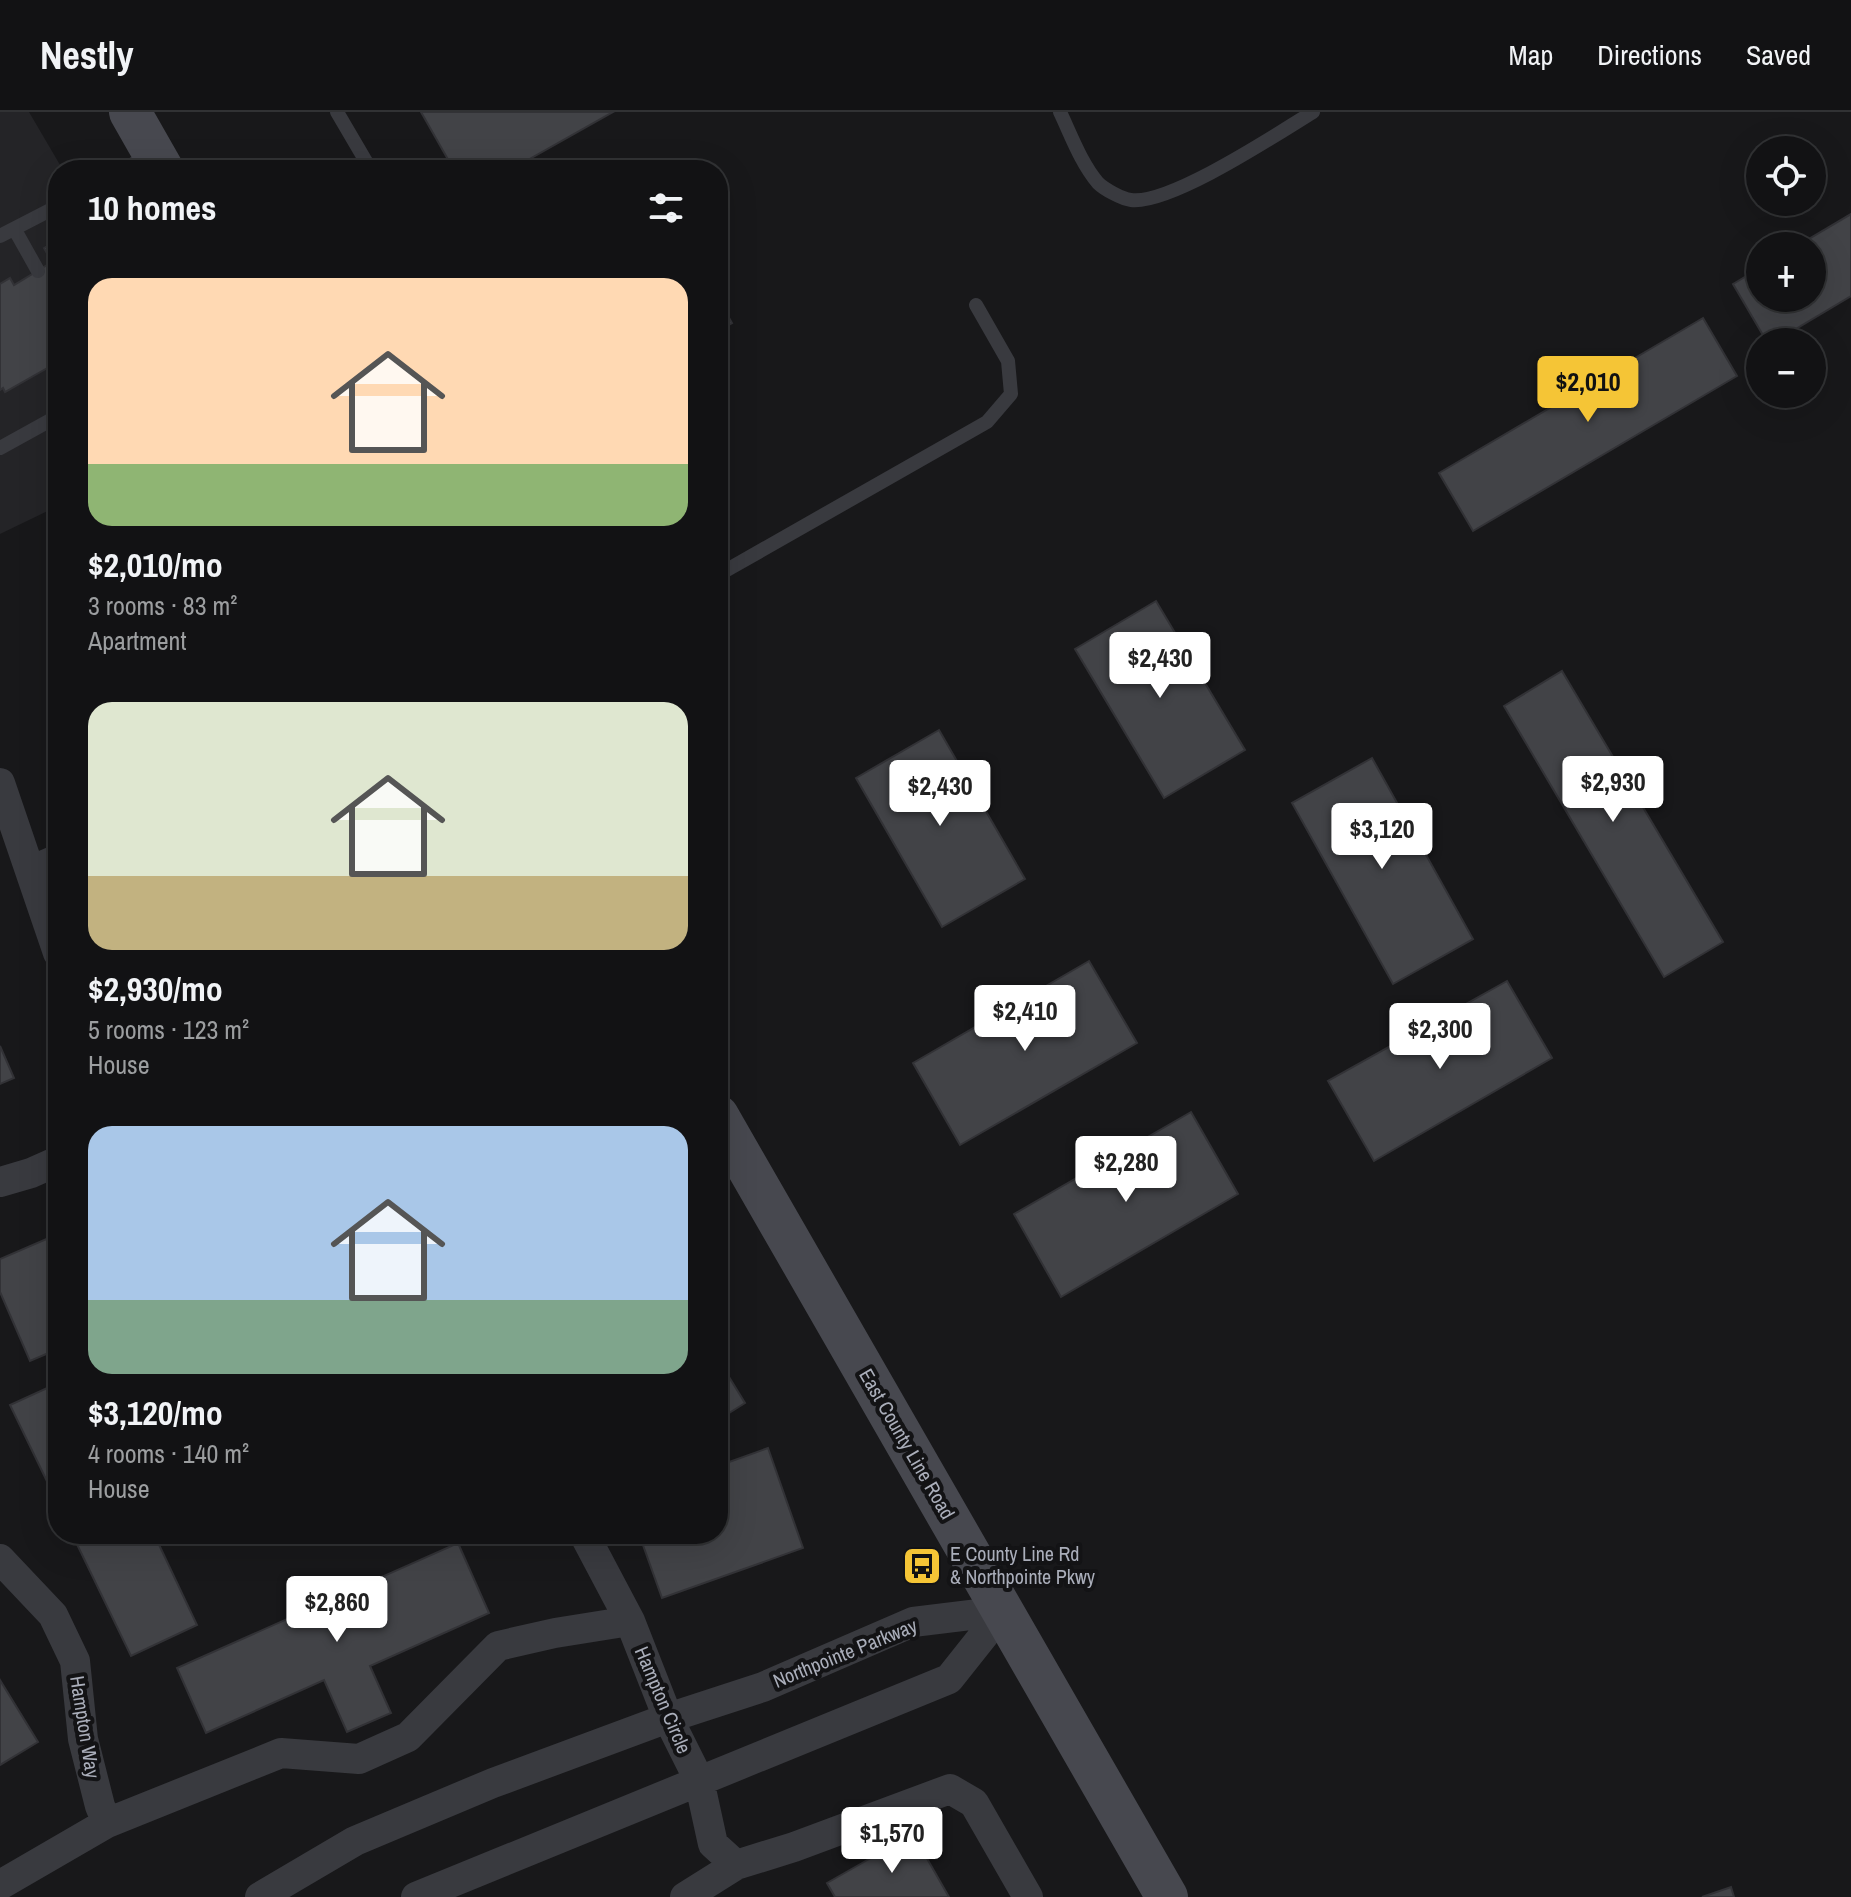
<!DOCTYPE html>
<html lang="en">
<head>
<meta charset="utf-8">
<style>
	body { margin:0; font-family:"Archivo Narrow",sans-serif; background:#1f2022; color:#f1f3f6; height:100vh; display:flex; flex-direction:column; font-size:30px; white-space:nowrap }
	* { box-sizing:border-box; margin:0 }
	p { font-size:26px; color:#9c9ea0 }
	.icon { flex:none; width:44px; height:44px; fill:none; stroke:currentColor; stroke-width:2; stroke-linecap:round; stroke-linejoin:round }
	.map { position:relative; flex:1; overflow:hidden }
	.sheet { position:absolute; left:48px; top:48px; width:680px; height:1384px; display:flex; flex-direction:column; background:#121214; border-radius:32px; box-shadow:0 8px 32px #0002,0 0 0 2px #313234 }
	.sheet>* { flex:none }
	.buttons { position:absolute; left:1746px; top:24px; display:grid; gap:16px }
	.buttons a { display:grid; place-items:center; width:80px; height:80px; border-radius:50%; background:#121214; box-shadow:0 8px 32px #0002,0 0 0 2px #313234; font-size:40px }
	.price { position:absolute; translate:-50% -68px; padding:0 18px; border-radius:8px; background:#fff; color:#222; font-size:26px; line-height:52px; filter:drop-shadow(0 2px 4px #0008) }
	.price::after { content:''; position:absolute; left:50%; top:48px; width:24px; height:18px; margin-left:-12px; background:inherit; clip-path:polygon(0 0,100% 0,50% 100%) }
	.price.active { background:#f5c536; color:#111 }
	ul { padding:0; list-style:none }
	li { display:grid; align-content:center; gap:16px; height:424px; padding:0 40px }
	li span { display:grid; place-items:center; height:248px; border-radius:24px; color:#555 }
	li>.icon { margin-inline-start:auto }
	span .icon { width:144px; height:144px; fill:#fffc; stroke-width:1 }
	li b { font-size:34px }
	h2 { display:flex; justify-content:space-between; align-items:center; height:96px; padding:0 40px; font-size:34px }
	header { display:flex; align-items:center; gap:48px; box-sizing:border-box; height:112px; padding:0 40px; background:#121214; border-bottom:2px solid #313234 }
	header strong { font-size:38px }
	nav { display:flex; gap:44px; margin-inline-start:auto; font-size:28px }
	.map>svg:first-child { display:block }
	.built { fill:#242427 }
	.building { fill:#424347; stroke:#323236; stroke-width:2 }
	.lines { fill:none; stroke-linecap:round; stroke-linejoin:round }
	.service { stroke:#393a3f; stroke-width:14 }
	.minor { stroke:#393a3f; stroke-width:30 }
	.secondary { stroke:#47484f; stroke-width:42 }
	.labels { text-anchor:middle; stroke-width:8; stroke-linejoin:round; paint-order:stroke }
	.street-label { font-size:20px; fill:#aaaeba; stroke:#131315 }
	.poi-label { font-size:20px; fill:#aaaeba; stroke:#131315; text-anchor:start }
</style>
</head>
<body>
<header>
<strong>Nestly</strong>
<nav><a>Map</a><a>Directions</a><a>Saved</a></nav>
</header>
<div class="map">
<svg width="1851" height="1785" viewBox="0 0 1851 1785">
	<rect width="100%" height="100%" fill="#18181a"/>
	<path class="built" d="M 0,0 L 29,0 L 63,58 L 58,58 L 58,394 L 0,422 Z"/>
	<path class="building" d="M 421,0 L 613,0 L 510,58 L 454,58 Z
		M 1851,102 L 1851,184 L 1774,230 L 1767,230 L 1733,172 L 1760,156 L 1760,186 L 1812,186 L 1812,134 L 1797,134 Z
		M 58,128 L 58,237 L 52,240 L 58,250 L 5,280 L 3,276 L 0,278 L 0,172 L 10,166 L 14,173 L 52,150 L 44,136 Z
		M 718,186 L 732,211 L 718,219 Z
		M 1703,206 L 1737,264 L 1473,419 L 1439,361 Z
		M 1156,489 L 1245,638 L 1164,686 L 1075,537 Z
		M 1562,559 L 1723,830 L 1664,865 L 1504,594 Z
		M 939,618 L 1025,767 L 942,815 L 856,666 Z
		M 1372,646 L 1473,827 L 1393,872 L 1292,691 Z
		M 1089,849 L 1137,931 L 960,1033 L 913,951 Z
		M 1507,869 L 1552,946 L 1374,1049 L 1328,969 Z
		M 0,934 L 14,966 L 0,972 Z
		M 1191,1000 L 1238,1082 L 1061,1185 L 1014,1102 Z
		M 58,1122 L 58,1237 L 30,1249 L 0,1180 L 0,1147 Z
		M 718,1247 L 745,1291 L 718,1308 Z
		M 58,1271 L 58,1392 L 10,1293 Z
		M 768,1336 L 803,1436 L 662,1486 L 639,1422 L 718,1422 L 718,1354 Z
		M 72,1422 L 154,1422 L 197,1513 L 131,1544 Z
		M 458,1431 L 489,1501 L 370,1554 L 391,1601 L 347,1620 L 324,1568 L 206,1621 L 177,1556 Z
		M 0,1568 L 38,1630 L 0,1653 Z
		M 913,1722 L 949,1785 L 835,1785 L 827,1771 Z
		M 1731,1775 L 1734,1785 L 1702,1785 Z"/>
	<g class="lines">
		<path class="service" d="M 337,0 L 371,58
			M 1060,0 C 1071,23 1081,51 1098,71 C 1104,77 1122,87 1131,88 C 1170,93 1277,22 1313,0
			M 122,58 L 149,43
			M 15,118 L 38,159
			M 0,124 L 58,94
			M 0,336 L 58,304
			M 718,463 L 987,310 L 1011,282 L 1008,249 L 976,193"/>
		<path class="minor" d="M 0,671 L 58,841
			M 30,759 L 58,747
			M 0,1070 L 31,1061 L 58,1049
			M 584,1422 L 630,1509 L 668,1606 L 699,1668 L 713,1732 L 736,1753
			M 0,1447 L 53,1503 L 75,1549 L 83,1627 L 100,1694 L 107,1711
			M 0,1773 L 107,1711 L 281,1641 L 359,1647 L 408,1625 L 498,1534 L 555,1521 L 630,1509
			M 260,1785 L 355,1729 L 493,1671 L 668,1606 L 763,1575 L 913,1510 L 1003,1499
			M 416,1785 L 949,1567 L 1003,1499
			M 685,1785 L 736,1753 L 794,1735 L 950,1677 L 974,1691 L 1028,1785"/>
		<path class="secondary" d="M 130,0 L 163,58
			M 718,1004 L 1167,1785"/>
	</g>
	<defs>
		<g id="bus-square" transform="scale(2)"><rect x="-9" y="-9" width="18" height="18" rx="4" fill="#f5c536" stroke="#131315"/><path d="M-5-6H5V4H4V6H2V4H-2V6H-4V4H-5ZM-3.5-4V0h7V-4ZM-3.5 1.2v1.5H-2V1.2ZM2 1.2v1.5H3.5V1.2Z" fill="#111"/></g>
	</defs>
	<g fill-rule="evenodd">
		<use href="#bus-square" x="922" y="1454"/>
	</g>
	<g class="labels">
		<g class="street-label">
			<text transform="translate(907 1332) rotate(60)" y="7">East County Line Road</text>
			<text transform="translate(845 1541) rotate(-22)" y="7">Northpointe Parkway</text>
			<text transform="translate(663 1588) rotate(67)" y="7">Hampton Circle</text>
			<text transform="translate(85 1615) rotate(81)" y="7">Hampton Way</text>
		</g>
		<g class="poi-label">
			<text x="950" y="1449">E County Line Rd<tspan x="950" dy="23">&amp; Northpointe Pkwy</tspan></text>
		</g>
	</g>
</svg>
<div class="buttons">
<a><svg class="icon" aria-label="locate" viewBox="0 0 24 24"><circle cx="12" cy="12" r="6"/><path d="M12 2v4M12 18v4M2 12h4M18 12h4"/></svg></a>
<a>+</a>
<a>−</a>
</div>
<b class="price active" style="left:1588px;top:312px">$2,010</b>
<b class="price" style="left:1160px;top:588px">$2,430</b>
<b class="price" style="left:1613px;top:712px">$2,930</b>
<b class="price" style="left:940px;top:716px">$2,430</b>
<b class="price" style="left:1382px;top:759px">$3,120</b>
<b class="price" style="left:1025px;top:941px">$2,410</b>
<b class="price" style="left:1440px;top:959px">$2,300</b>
<b class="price" style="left:1126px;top:1092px">$2,280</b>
<b class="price" style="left:337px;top:1532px">$2,860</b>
<b class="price" style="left:892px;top:1763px">$1,570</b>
<section class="sheet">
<h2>10 homes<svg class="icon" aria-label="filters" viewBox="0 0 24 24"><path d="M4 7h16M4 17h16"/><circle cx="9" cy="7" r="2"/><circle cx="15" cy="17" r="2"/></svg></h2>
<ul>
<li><span style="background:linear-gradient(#ffd9b3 75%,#8fb573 0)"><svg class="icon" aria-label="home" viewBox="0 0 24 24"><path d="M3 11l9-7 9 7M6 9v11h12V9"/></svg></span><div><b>$2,010/mo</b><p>3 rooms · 83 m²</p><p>Apartment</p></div></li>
<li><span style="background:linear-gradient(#dfe7d0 70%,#c2b280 0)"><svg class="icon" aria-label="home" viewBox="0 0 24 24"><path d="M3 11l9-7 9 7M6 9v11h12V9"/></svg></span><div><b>$2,930/mo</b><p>5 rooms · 123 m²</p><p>House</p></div></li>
<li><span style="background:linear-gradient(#a9c7e8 70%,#7fa58c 0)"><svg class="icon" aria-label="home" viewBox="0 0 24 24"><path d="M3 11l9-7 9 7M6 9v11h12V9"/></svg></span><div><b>$3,120/mo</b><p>4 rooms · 140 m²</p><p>House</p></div></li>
</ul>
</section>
</div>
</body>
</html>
